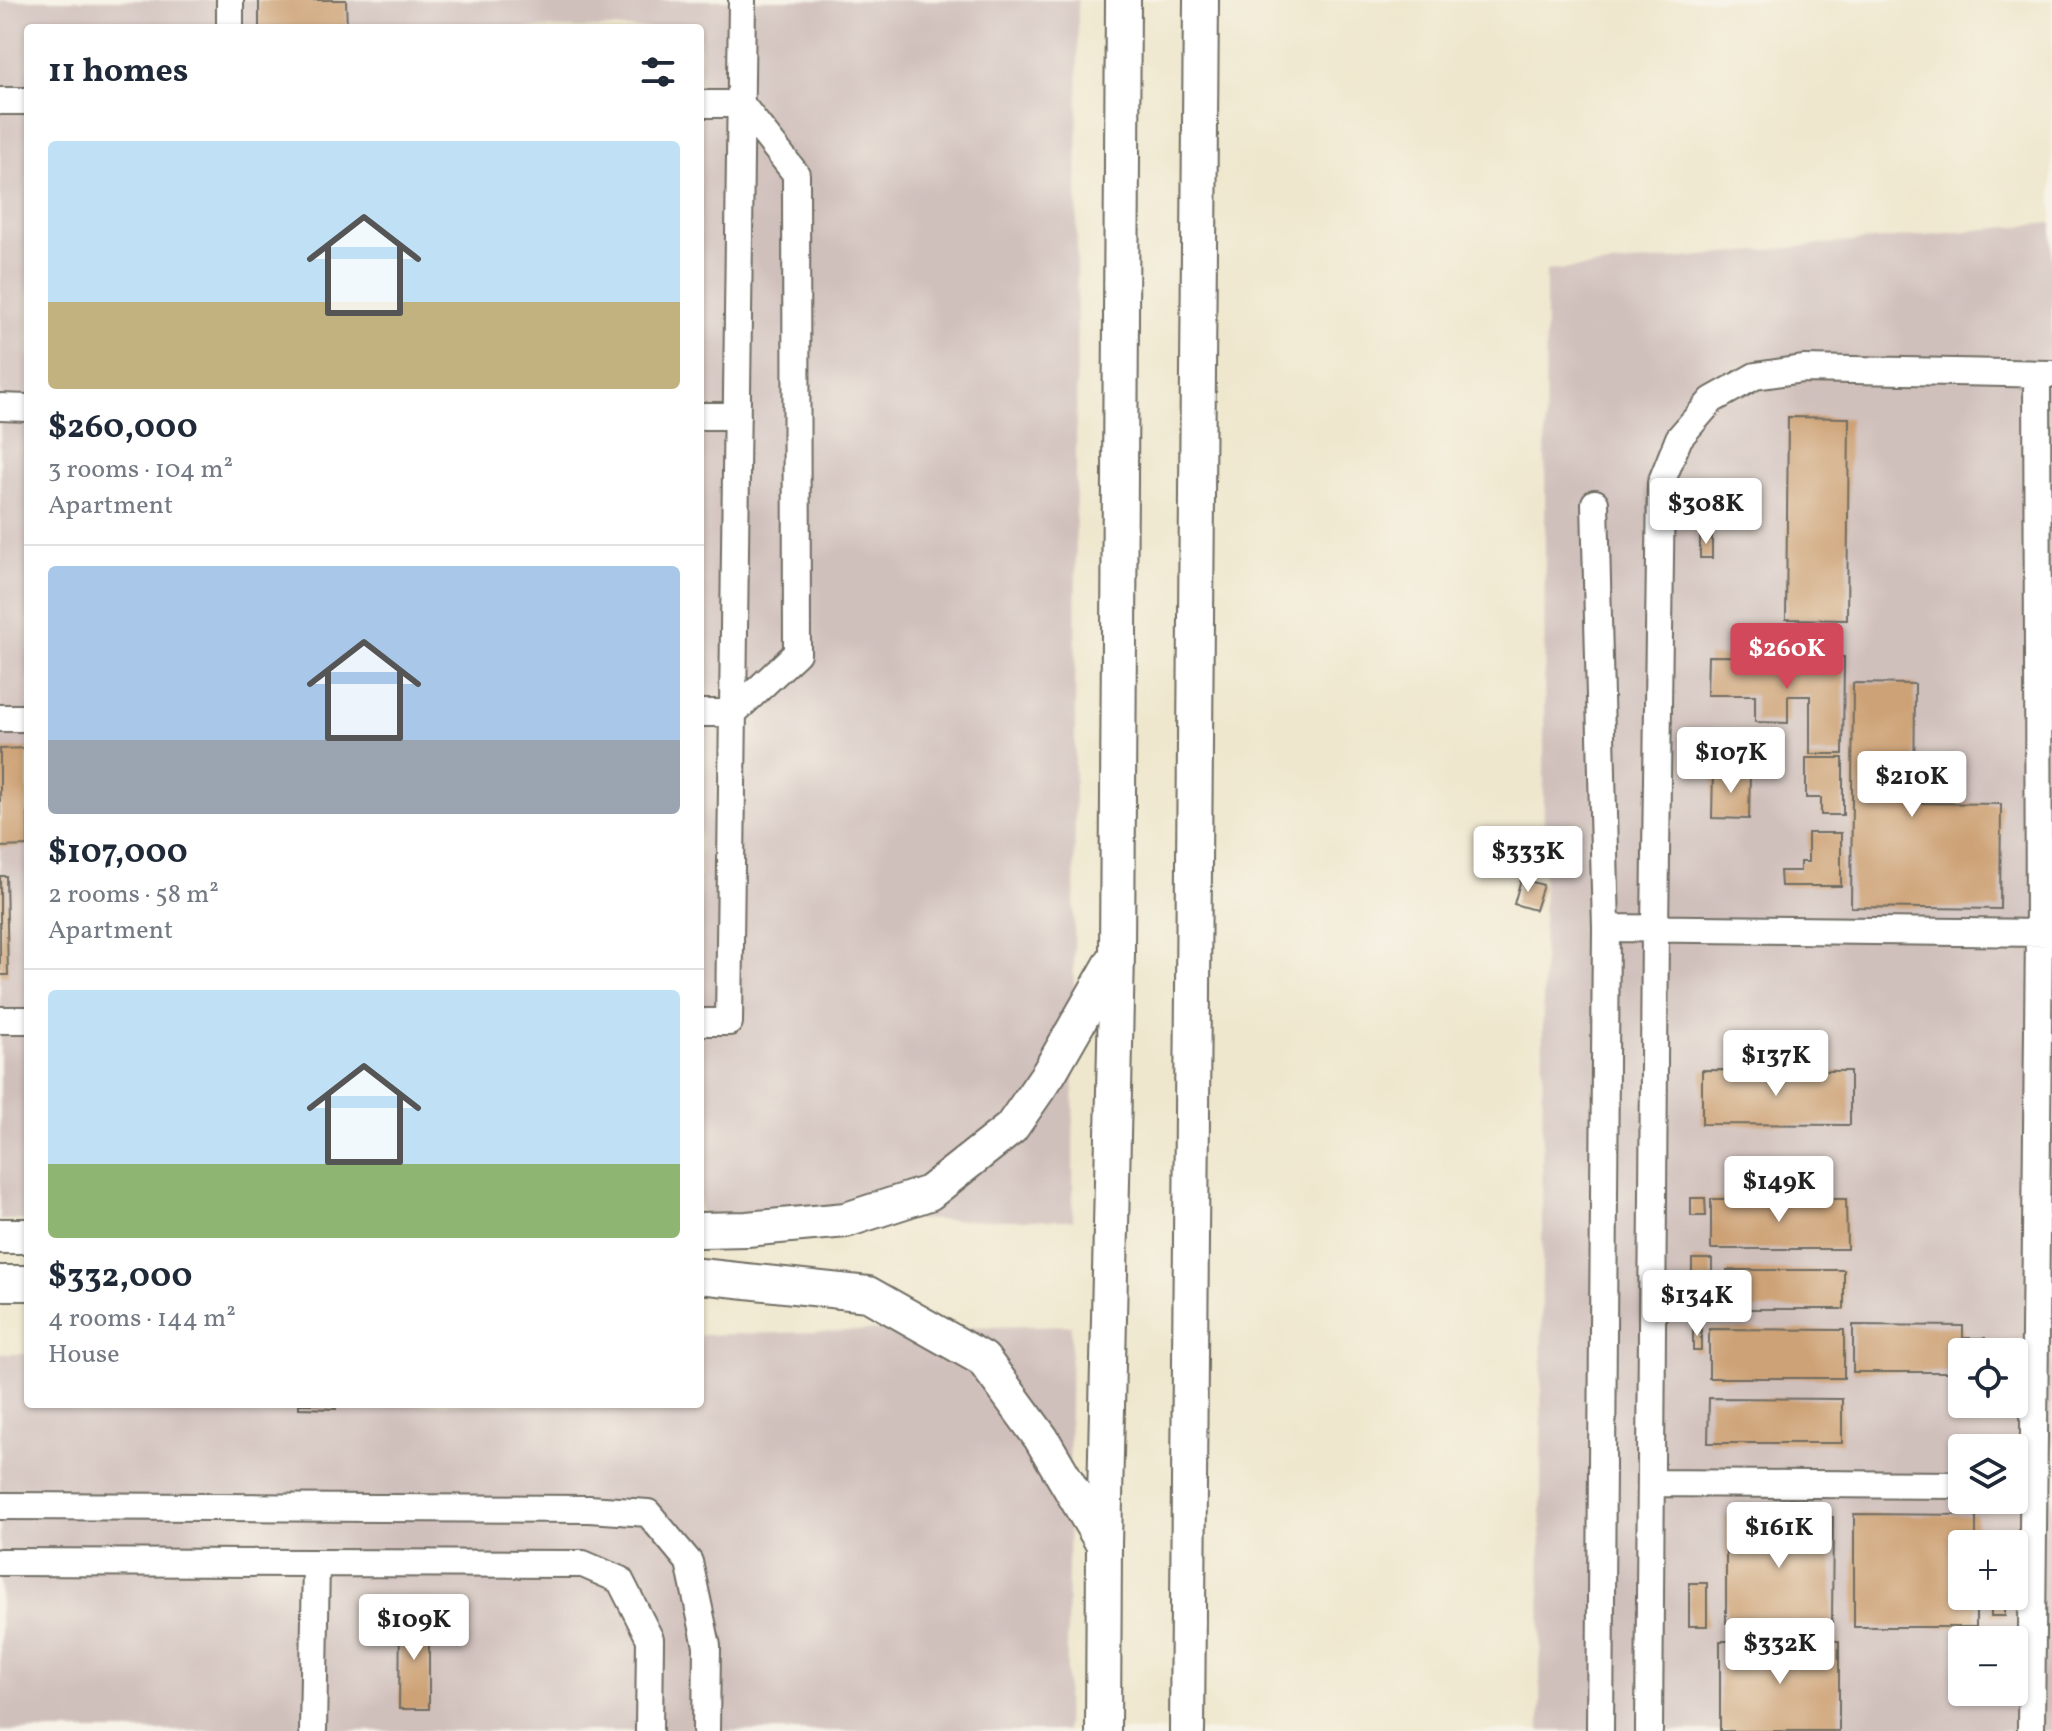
<!DOCTYPE html>
<html lang="en">
<head>
<meta charset="utf-8">
<style>
	body { margin:0; font-family:Vollkorn,serif; background:#f2f2f3; color:#1f2937; height:100vh; display:flex; flex-direction:column; font-size:30px; white-space:nowrap }
	* { box-sizing:border-box; margin:0 }
	p { font-size:26px; color:#747a83 }
	.icon { flex:none; width:44px; height:44px; fill:none; stroke:currentColor; stroke-width:2; stroke-linecap:round; stroke-linejoin:round }
	.map { position:relative; flex:1; overflow:hidden }
	.panel { position:absolute; left:24px; top:24px; width:680px; height:1384px; display:flex; flex-direction:column; background:#fff; border-radius:8px; box-shadow:0 2px 6px #0004 }
	.panel>* { flex:none }
	.controls { position:absolute; left:1948px; top:1338px; display:grid; gap:16px }
	.controls a { display:grid; place-items:center; width:80px; height:80px; border-radius:8px; background:#fff; box-shadow:0 2px 6px #0004; font-size:40px }
	.price { position:absolute; translate:-50% -68px; padding:0 18px; border-radius:8px; background:#fff; color:#222; font-size:26px; line-height:52px; filter:drop-shadow(0 2px 4px #0008) }
	.price::after { content:''; position:absolute; left:50%; top:48px; width:24px; height:18px; margin-left:-12px; background:inherit; clip-path:polygon(0 0,100% 0,50% 100%) }
	.price.selected { background:#d1495b; color:#fff }
	ul { padding:0; list-style:none }
	li { display:grid; align-content:center; gap:16px; height:424px; padding:0 24px }
	li+li { border-top:2px solid #e0e1e3 }
	li span { display:grid; place-items:center; height:248px; border-radius:8px; color:#555 }
	li>.icon { margin-inline-start:auto }
	span .icon { width:144px; height:144px; fill:#fffc; stroke-width:1 }
	li b { font-size:34px }
	h2 { display:flex; justify-content:space-between; align-items:center; height:96px; padding:0 24px; font-size:34px }
	.map>svg:first-child { display:block }
	.industrial { fill:#d0c0bc; fill-rule:evenodd }
	.building { fill:#cda276 }
	.lines { fill:none; stroke-linecap:round; stroke-linejoin:round }
	.minor-casing { stroke:#706d64; stroke-width:30 }
	.major-casing { stroke:#706d64; stroke-width:38 }
	.minor { stroke:#fff; stroke-width:26 }
	.major { stroke:#fff; stroke-width:34 }
</style>
</head>
<body>
<div class="map">
<svg width="2052" height="1731" viewBox="0 0 2052 1731">
	<rect width="100%" height="100%" fill="#f7f3e8"/>
	<filter id="ink" filterUnits="userSpaceOnUse"><feTurbulence type="fractalNoise" baseFrequency=".0125" numOctaves="2"/><feDisplacementMap in="SourceGraphic" scale="16" xChannelSelector="R" yChannelSelector="G"/><feConvolveMatrix kernelMatrix="1 2 1 2 8 2 1 2 1" color-interpolation-filters="sRGB"/></filter>
	<filter id="wash" filterUnits="userSpaceOnUse"><feTurbulence type="fractalNoise" baseFrequency=".006" numOctaves="4" result="noise"/><feDisplacementMap in="SourceGraphic" scale="32" xChannelSelector="R" yChannelSelector="G"/><feGaussianBlur stdDeviation="1.8" result="paint"/><feColorMatrix in="noise" values="0 0 0 0 0 0 0 0 0 0 0 0 0 0 0 0 0 1.4 0 .05"/><feComposite in="paint" operator="in"/></filter>
	<g filter="url(#wash)">
		<rect width="100%" height="100%" fill="#efe7cd"/>
		<path class="industrial" d="M 0,0 L 1078,0 L 1073,1220 L 700,1220 L 700,28 L 28,28 L 28,1220 L 0,1220 Z
			M 2052,223 L 2052,1731 L 1540,1731 L 1546,271 ZM 1962,1352 L 2014,1352 L 2014,1404 L 1962,1404 ZM 1962,1448 L 2014,1448 L 2014,1500 L 1962,1500 ZM 1962,1544 L 2014,1544 L 2014,1596 L 1962,1596 ZM 1962,1640 L 2014,1640 L 2014,1692 L 1962,1692 Z
			M 1071,1325 L 1066,1731 L 0,1731 L 0,1354 L 28,1354 L 28,1404 L 700,1404 L 700,1335 Z"/>
		<g id="blocks">
			<path class="building" d="M 259,0 L 346,0 L 347,28 L 259,28 Z
				M 1788,417 L 1849,418 L 1847,620 L 1786,619 Z
				M 1700,534 L 1712,534 L 1712,558 L 1700,558 Z
				M 1708,656 L 1844,657 L 1843,754 L 1810,754 L 1810,696 L 1788,696 L 1788,723 L 1755,722 L 1755,695 L 1707,695 Z
				M 1853,683 L 1915,684 L 1914,803 L 2001,804 L 2000,909 L 1851,907 Z
				M 28,748 L 28,846 L 0,847 L 0,749 Z
				M 1806,758 L 1843,758 L 1843,815 L 1821,815 L 1821,798 L 1806,798 Z
				M 1713,771 L 1750,771 L 1749,819 L 1712,818 Z
				M 1808,833 L 1841,833 L 1841,886 L 1781,886 L 1780,871 L 1800,871 L 1800,862 L 1808,862 Z
				M 0,876 L 6,876 L 8,975 L 0,975 Z
				M 1521,879 L 1543,885 L 1535,910 L 1514,904 Z
				M 1702,1070 L 1850,1071 L 1850,1125 L 1702,1124 Z
				M 1691,1198 L 1705,1198 L 1706,1216 L 1691,1216 Z
				M 1711,1199 L 1846,1199 L 1847,1249 L 1711,1249 Z
				M 1692,1259 L 1712,1259 L 1712,1280 L 1692,1280 Z
				M 1727,1270 L 1844,1270 L 1844,1309 L 1727,1309 Z
				M 1693,1325 L 1701,1325 L 1701,1351 L 1693,1351 Z
				M 1853,1325 L 1963,1326 L 1963,1338 L 1985,1338 L 1985,1352 L 1962,1352 L 1962,1372 L 1853,1372 Z
				M 1709,1329 L 1844,1330 L 1844,1378 L 1709,1378 Z
				M 1709,1398 L 1842,1399 L 1842,1443 L 1708,1443 Z
				M 299,1404 L 336,1404 L 336,1409 L 299,1408 Z
				M 1854,1514 L 1976,1515 L 1976,1544 L 1962,1544 L 1962,1596 L 1976,1596 L 1976,1627 L 1854,1627 Z
				M 1726,1516 L 1833,1517 L 1832,1623 L 1726,1623 Z
				M 1689,1583 L 1707,1583 L 1707,1626 L 1689,1626 Z
				M 1991,1596 L 2005,1596 L 2005,1616 L 1991,1616 Z
				M 400,1614 L 429,1614 L 429,1709 L 399,1709 Z
				M 1720,1641 L 1839,1641 L 1839,1731 L 1720,1731 Z"/>
		</g>
	</g>
	<g filter="url(#ink)">
		<use href="#blocks" fill-opacity="0" stroke="#706d64" stroke-width="2"/>
		<g class="lines">
			<g class="minor-casing">
				<path id="minor" d="M 230,28 L 230,0
					M 0,101 L 28,101
					M 700,104 L 741,104 L 796,174 L 797,653 L 733,713 L 700,713
					M 0,407 L 28,408
					M 700,416 L 737,416
					M 1595,503 L 1606,928 L 1600,1731
					M 0,718 L 28,718
					M 1606,928 L 2052,933
					M 0,1020 L 28,1020
					M 700,1022 L 729,1022 L 742,0
					M 1651,1483 L 1962,1485
					M 0,1506 L 589,1509 L 648,1513 L 689,1562 L 707,1646 L 706,1731
					M 0,1562 L 583,1564 L 620,1580 L 650,1639 L 649,1731
					M 313,1731 L 316,1563
					M 1649,1731 L 1655,929 L 1661,483 L 1679,438 L 1712,400 L 1755,376 L 1803,369 L 2052,374
					M 2031,1731 L 2039,932 L 2037,374"/>
			</g>
			<g class="major-casing">
				<path id="major" d="M 700,1230 L 747,1229 L 846,1220 L 929,1193 L 1011,1128 L 1049,1073 L 1115,958
					M 0,1236 L 28,1236
					M 700,1276 L 868,1294 L 983,1359 L 1041,1438 L 1104,1545
					M 0,1283 L 28,1283
					M 1103,1731 L 1104,1545 L 1117,954 L 1123,0
					M 1187,1731 L 1201,0"/>
			</g>
			<use href="#minor" class="minor"/>
			<use href="#major" class="major"/>
		</g>
	</g>
</svg>
<div class="controls">
<a><svg class="icon" aria-label="locate" viewBox="0 0 24 24"><circle cx="12" cy="12" r="6"/><path d="M12 2v4M12 18v4M2 12h4M18 12h4"/></svg></a>
<a><svg class="icon" aria-label="layers" viewBox="0 0 24 24"><path d="M12 4l9 5-9 5-9-5zM3 14l9 5 9-5"/></svg></a>
<a>+</a>
<a>−</a>
</div>
<b class="price" style="left:1706px;top:546px">$308K</b>
<b class="price selected" style="left:1787px;top:691px">$260K</b>
<b class="price" style="left:1731px;top:795px">$107K</b>
<b class="price" style="left:1912px;top:819px">$210K</b>
<b class="price" style="left:1528px;top:894px">$333K</b>
<b class="price" style="left:1776px;top:1098px">$137K</b>
<b class="price" style="left:1779px;top:1224px">$149K</b>
<b class="price" style="left:1697px;top:1338px">$134K</b>
<b class="price" style="left:1779px;top:1570px">$161K</b>
<b class="price" style="left:414px;top:1662px">$109K</b>
<b class="price" style="left:1780px;top:1686px">$332K</b>
<section class="panel">
<h2>11 homes<svg class="icon" aria-label="filters" viewBox="0 0 24 24"><path d="M4 7h16M4 17h16"/><circle cx="9" cy="7" r="2"/><circle cx="15" cy="17" r="2"/></svg></h2>
<ul>
<li><span style="background:linear-gradient(#bfe0f5 65%,#c2b280 0)"><svg class="icon" aria-label="home" viewBox="0 0 24 24"><path d="M3 11l9-7 9 7M6 9v11h12V9"/></svg></span><div><b>$260,000</b><p>3 rooms · 104 m²</p><p>Apartment</p></div></li>
<li><span style="background:linear-gradient(#a9c7e8 70%,#9aa5b1 0)"><svg class="icon" aria-label="home" viewBox="0 0 24 24"><path d="M3 11l9-7 9 7M6 9v11h12V9"/></svg></span><div><b>$107,000</b><p>2 rooms · 58 m²</p><p>Apartment</p></div></li>
<li><span style="background:linear-gradient(#bfe0f5 70%,#8fb573 0)"><svg class="icon" aria-label="home" viewBox="0 0 24 24"><path d="M3 11l9-7 9 7M6 9v11h12V9"/></svg></span><div><b>$332,000</b><p>4 rooms · 144 m²</p><p>House</p></div></li>
</ul>
</section>
</div>
</body>
</html>
